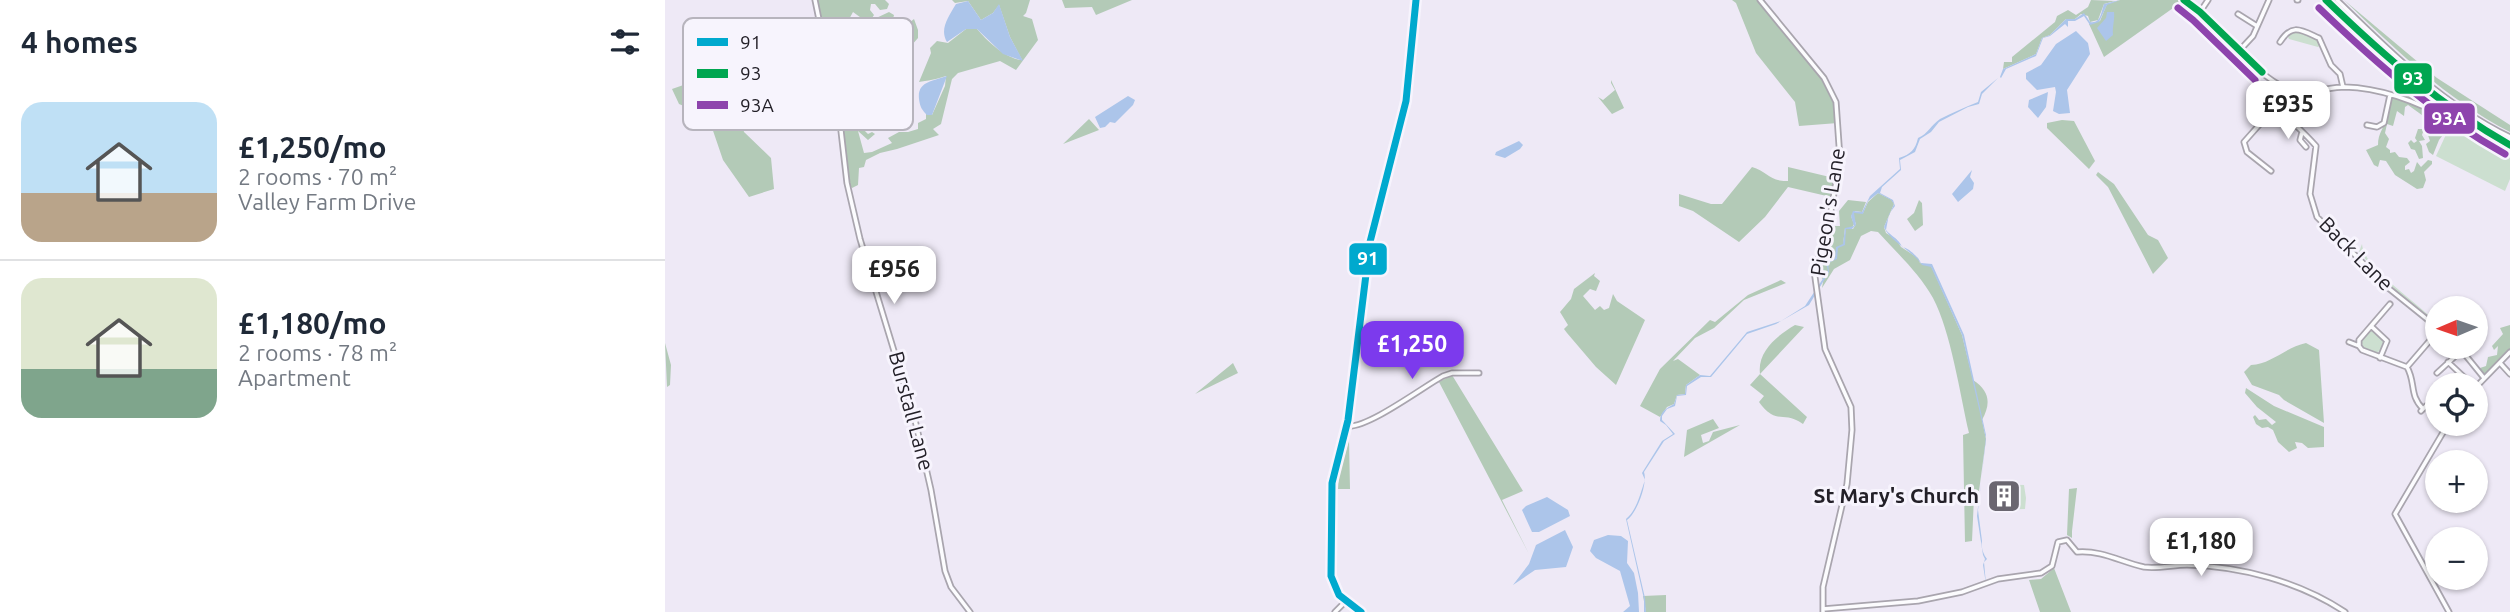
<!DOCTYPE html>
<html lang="en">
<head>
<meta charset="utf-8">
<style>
	body { margin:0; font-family:Ubuntu,sans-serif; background:#f2f2f3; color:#1f2937; height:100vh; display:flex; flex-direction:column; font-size:26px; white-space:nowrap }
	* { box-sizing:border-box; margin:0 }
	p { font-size:23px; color:#747a83 }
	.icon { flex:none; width:38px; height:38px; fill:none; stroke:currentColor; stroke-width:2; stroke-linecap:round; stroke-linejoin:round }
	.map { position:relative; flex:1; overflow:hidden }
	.drawer { display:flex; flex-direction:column; background:#fff; width:665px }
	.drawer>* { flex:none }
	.needle { width:46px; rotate:268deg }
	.fabs { position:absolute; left:1760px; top:296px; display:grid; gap:14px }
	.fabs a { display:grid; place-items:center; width:63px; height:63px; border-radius:50%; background:#fff; box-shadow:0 2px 5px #0004; font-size:35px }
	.price { position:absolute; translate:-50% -60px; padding:0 16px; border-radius:14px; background:#fff; color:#222; font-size:23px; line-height:46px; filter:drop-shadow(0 2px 4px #0008) }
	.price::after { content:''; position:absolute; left:50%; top:42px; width:21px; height:16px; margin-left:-10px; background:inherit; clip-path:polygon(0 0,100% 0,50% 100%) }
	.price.active { background:#7c3aed; color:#fff }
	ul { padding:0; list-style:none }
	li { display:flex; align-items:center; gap:21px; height:175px; padding:0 21px }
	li+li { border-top:2px solid #e0e1e3 }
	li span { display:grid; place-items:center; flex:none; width:196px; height:140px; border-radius:21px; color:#555 }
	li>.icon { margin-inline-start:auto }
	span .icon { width:84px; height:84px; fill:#fffc; stroke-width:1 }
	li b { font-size:30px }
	h2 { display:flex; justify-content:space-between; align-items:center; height:84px; padding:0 21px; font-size:30px }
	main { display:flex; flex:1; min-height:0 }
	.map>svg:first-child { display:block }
	.green { fill:#ccdfd0 }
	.forest { fill:#b3cab7 }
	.water { fill:#acc5ea }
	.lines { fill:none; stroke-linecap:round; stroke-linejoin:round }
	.minor-casing { stroke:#a9a5ae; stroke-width:7 }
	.major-casing { stroke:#a9a5ae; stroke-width:9 }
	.minor { stroke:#fcfcfe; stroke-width:3.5 }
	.major { stroke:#fcfcfe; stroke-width:5 }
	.bus-1-casing { stroke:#f7f4fd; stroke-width:12 }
	.bus-2-casing { stroke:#f7f4fd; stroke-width:12 }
	.bus-3-casing { stroke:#f7f4fd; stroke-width:12 }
	.bus-1 { stroke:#00a9ce; stroke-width:7 }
	.bus-2 { stroke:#00a651; stroke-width:7 }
	.bus-3 { stroke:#8e44ad; stroke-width:7 }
	.labels { text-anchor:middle; stroke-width:6; stroke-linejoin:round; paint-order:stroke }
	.street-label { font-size:21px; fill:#232028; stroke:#f7f4fd }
	.poi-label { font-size:21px; font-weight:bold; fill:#232028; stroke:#f7f4fd; text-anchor:end }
	.key { fill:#f7f4fd; stroke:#b7b4bd; stroke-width:2 }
	.key-label { font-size:19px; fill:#232028 }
	.line-badge { stroke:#f7f4fd; stroke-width:2.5 }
	.badge-label { font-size:19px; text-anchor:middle; font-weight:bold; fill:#fff }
</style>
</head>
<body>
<main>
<section class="drawer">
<h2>4 homes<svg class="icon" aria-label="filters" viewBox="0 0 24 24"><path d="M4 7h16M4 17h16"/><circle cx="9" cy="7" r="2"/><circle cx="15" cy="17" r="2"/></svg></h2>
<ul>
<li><span style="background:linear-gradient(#bfe0f5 65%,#b9a48a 0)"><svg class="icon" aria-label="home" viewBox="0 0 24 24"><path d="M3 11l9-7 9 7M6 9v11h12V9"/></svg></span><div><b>£1,250/mo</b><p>2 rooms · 70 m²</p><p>Valley Farm Drive</p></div></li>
<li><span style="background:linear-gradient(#dfe7d0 65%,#7fa58c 0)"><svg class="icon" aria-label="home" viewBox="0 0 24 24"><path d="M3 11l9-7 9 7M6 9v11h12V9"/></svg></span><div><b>£1,180/mo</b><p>2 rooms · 78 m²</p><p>Apartment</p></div></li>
</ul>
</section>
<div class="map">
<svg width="1845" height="612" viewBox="0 0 1845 612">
	<rect width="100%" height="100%" fill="#eee9f6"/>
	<path class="green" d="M 1673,4 C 1727,56 1778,105 1845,139 L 1845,142 C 1776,106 1727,60 1672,6 Z
		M 1628,31 L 1651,38 L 1656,45 L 1653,47 L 1624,39 L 1622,35 Z
		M 1785,126 L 1845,155 L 1845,179 L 1840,191 L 1771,156 Z
		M 1697,244 C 1699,271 1758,304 1773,326 L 1725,286 L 1694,252 Z
		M1697 342a11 11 0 1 1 22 0a11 11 0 1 1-22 0Z
		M 1327,484 L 1359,485 L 1361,498 L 1360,509 L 1326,510 Z"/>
	<path class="forest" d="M 150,0 L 220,0 L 224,4 L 222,9 L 215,10 L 210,4 L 206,4 L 205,10 L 209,15 L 207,18 L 199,20 L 188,12 L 182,23 C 174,24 170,19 166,30 L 172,40 L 182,35 L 185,43 L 196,28 L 195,22 L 207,20 L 224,12 L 229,15 L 228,19 L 214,24 L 217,28 L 217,35 L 212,33 L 211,25 L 195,38 L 192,46 L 196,57 L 186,64 L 187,78 L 195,87 C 205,87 212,78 218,72 L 223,73 L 226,78 L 215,86 L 215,96 L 219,97 L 216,101 L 207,100 L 203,111 L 197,111 L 198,129 L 203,134 L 207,132 L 210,134 L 203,140 L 193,131 L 199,153 L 207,152 L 227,143 L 223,138 L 234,132 L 243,132 L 253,129 L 253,123 L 261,119 L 261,114 L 267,115 L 280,86 L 281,76 C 273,79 261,81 254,82 L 266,53 L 265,48 L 272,41 L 283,43 L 301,29 L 312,29 C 322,41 341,59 357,60 L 345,37 L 334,5 L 328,13 L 316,20 L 303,1 L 290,3 L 287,0 L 365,0 L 361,13 L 358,16 L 367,19 L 373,40 L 351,70 L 335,61 L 293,73 L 287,79 L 276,124 L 268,129 L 274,135 L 232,149 L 215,153 L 201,160 L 199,167 L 194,168 L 193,185 L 187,188 L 182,183 L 173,113 L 179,109 L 171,104 Z
		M 397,0 L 467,0 L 431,15 L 427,7 L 400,8 Z
		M 1067,0 L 1095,0 L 1155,72 L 1169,95 L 1173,123 L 1134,126 L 1130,102 L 1091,53 L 1071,3 Z
		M 1426,0 L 1450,1 L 1439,4 L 1433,20 L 1425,22 L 1423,16 L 1416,14 L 1410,19 L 1401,19 L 1385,35 L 1377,38 L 1371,54 L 1338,69 L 1339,62 L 1347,62 L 1347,57 L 1390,22 L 1392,16 L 1403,10 L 1411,15 L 1423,7 Z
		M 1455,0 L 1515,0 L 1518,1 L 1439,57 L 1424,24 L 1435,21 L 1442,4 Z
		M 1679,0 L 1772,78 L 1845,125 L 1845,132 C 1781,99 1731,50 1679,0 Z
		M 249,19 L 253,30 L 253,38 L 238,55 L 226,38 L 230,35 L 238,37 L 240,44 L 242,41 L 246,41 L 248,34 L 242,31 L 239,27 Z
		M 1693,37 L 1707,46 L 1730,71 L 1767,103 L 1792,119 L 1794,125 L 1845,148 L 1845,153 L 1801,135 L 1797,131 L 1793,131 L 1790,127 L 1785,126 L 1774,140 L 1768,155 L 1764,152 L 1761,144 L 1765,141 L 1762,132 L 1768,130 L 1771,121 L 1761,118 L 1743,105 L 1740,107 L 1739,116 L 1732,111 L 1728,126 L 1722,124 L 1720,133 L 1724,139 L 1721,147 L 1725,150 L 1725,153 L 1730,152 L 1734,157 L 1742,158 L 1745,162 L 1740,166 L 1740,170 L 1744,169 L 1746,173 L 1749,171 L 1752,162 L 1756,167 L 1763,160 L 1767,161 L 1767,164 L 1759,172 L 1761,180 L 1758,188 L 1752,189 L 1730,175 L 1721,161 L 1715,160 L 1713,167 L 1709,165 L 1701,150 L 1713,145 C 1713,133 1719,128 1722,117 C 1726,104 1726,93 1731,82 L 1723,73 L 1718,73 L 1713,61 L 1694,45 Z
		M 946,80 L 959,108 L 947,114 L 933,97 L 938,100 L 950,90 L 946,83 Z
		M 30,81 L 34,92 L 72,104 L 79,132 L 106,158 L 109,189 L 84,197 L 58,160 L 43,116 L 14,104 L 7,89 Z
		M 424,119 L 434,130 L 398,144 Z
		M 1397,120 L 1409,121 L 1430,161 L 1424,169 L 1382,128 L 1382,123 Z
		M 1753,129 L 1759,129 L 1757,135 L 1760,140 L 1754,141 L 1757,146 L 1758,158 L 1754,159 L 1750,150 L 1746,149 L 1743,143 L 1746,140 L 1749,143 L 1752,141 L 1750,138 Z
		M 1087,167 C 1102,171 1105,182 1123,181 L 1123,167 L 1169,178 L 1166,197 L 1123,187 L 1100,217 L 1074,242 L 1028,211 L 1014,206 L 1014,194 L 1046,204 L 1057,204 Z
		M 1433,172 L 1449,184 L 1483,235 L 1493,240 L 1503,258 L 1488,274 L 1443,187 L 1431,175 Z
		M 1213,193 L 1227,200 L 1229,204 L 1219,227 L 1221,233 L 1231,239 L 1236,247 L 1253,258 L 1255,263 L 1266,266 L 1268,270 L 1297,335 L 1308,380 C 1325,391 1326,404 1317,420 L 1321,439 L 1314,491 L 1309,497 L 1307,541 L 1300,542 L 1298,435 L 1304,433 C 1295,394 1286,332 1268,298 C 1254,273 1232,253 1213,232 L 1206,231 L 1196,236 L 1185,260 L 1169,269 L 1157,288 L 1159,276 L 1157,280 L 1156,266 L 1169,226 L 1175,226 L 1174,211 L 1183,200 L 1201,202 L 1197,212 L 1190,211 L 1186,216 L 1189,224 L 1187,228 L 1180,228 L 1178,245 L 1181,229 L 1188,229 L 1191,224 L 1188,217 L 1189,213 L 1198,213 L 1203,202 Z
		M 1254,200 L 1257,203 L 1258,225 L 1250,231 L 1242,219 L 1249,213 Z
		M 930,273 L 929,276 L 935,281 L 931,291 L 925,289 L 918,296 L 930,310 L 935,306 L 939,310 L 944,308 L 948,294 L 952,301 L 980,320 L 951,385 L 931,367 L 902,333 L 899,329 L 903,325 L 895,312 L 906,299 L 909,289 Z
		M 1116,280 L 1121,283 L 1079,300 L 1049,328 L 1030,338 L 1008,361 L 1013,359 L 1035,375 L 1021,385 L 1020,394 L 1012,395 L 1009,404 L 1002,407 L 995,417 L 975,406 L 995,369 L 1045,320 L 1050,322 L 1083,295 Z
		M 1130,325 L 1139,327 L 1095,374 L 1142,417 L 1138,424 C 1122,413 1116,420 1106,414 C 1101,411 1097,406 1094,402 L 1099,396 L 1085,385 L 1095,374 C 1092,351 1113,335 1130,325 Z
		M 1845,325 L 1845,352 L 1819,378 L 1809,366 L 1815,368 L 1821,366 L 1823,357 L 1832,355 L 1833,346 L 1829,350 L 1827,346 L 1838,334 L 1835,328 Z
		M 0,343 L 6,365 L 5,385 L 2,387 Z
		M 1641,343 L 1654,350 L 1659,423 L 1619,400 L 1614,395 L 1587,385 L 1579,372 L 1586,365 C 1607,364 1621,347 1641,343 Z
		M 568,363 L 573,373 L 530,394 Z
		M 787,375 L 858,491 L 837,500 L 864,554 L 774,382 Z
		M 1581,388 L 1609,406 L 1659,427 L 1659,447 L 1643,448 L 1637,443 L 1630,442 L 1632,448 L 1624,452 L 1613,442 L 1608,430 L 1603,427 L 1597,428 L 1591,424 L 1588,417 L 1590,415 L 1594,420 L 1601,419 L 1607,425 L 1611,422 L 1592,407 L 1580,393 Z
		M 1048,419 L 1054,428 L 1036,435 L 1038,443 L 1044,441 L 1048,432 L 1075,425 L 1019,457 L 1022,430 Z
		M 684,440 L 685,489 L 673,489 L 674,475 Z
		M 1412,488 L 1407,531 L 1407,538 L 1402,535 L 1404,489 Z
		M 1389,568 L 1406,612 L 1375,612 L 1364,580 L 1376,579 Z
		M 1001,595 L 1001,612 L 981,612 L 978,596 Z"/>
	<path class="water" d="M 1455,0 L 1442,5 L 1434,22 L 1425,25 L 1419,16 L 1410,21 L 1403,21 L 1403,27 L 1400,24 L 1385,36 L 1378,38 L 1371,56 L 1341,69 L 1336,78 L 1335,77 L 1338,69 L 1371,54 L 1377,38 L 1385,35 L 1401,19 L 1410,19 L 1419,13 L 1425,22 C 1436,24 1436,12 1439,4 Z
		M 303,1 L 316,20 L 328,13 L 334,4 L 345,37 L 358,61 L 338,54 L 312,29 L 301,29 L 282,42 C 274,29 284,16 291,4 Z
		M 1442,12 L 1449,12 C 1450,20 1447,27 1448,35 L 1441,41 L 1432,28 L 1441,18 Z
		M 1411,31 L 1423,43 L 1425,54 L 1402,90 L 1405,113 L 1394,114 L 1388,111 L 1391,92 L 1390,87 L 1372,90 L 1361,79 L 1361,73 L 1376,65 L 1391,44 Z
		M 282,76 L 267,115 L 262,115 C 257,110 255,107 254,99 C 252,81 269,81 282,76 Z
		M 1333,78 L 1317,94 L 1314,104 L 1303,107 L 1274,122 L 1266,132 L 1255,139 L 1250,152 L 1235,160 L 1236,170 L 1217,187 L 1215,193 L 1228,200 L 1230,206 L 1224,214 L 1221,230 C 1226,236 1234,239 1237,247 C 1244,248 1253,257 1256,263 L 1267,264 L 1299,335 L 1321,435 L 1313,510 L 1317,541 C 1316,547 1318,554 1322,559 L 1319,562 L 1321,584 L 1318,565 L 1320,559 L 1318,555 L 1312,516 L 1321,439 L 1297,335 L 1266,267 L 1257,265 C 1248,251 1225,242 1219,227 L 1229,204 L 1226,200 L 1213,193 L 1203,201 L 1198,214 L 1189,213 L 1191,225 L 1187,229 L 1181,229 L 1180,245 L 1173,248 L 1172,259 L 1163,263 L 1164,272 L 1144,305 L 1111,324 L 1082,334 L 1046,377 L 1036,377 L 1022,386 L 1021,395 L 1012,396 L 1010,406 L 1002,409 L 997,416 L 997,420 L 1010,434 L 999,441 L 979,472 C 983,483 972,513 962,520 L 980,598 L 981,612 L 979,612 L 979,599 L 961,519 C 972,510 975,494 980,480 L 977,473 L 997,441 L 1008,434 L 1001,425 L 995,421 C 995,411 1002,408 1009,404 L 1012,395 L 1020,394 L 1021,385 L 1035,375 L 1045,376 L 1082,332 L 1116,321 L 1140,306 L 1163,271 L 1161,262 L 1170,258 L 1171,247 L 1178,244 L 1180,228 L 1189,226 L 1186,216 L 1188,211 L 1197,212 L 1205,196 L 1235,169 L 1234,158 C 1246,154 1250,150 1253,138 C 1263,134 1266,125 1275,119 C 1287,113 1300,107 1313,102 L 1316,92 Z
		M 1383,92 L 1381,107 L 1373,118 L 1363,107 L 1364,100 Z
		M 463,96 L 470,100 L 468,105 L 450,123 L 445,122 L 440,127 L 435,128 L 430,117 Z
		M 854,141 L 858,145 L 855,149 L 840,158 L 830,155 L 831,152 Z
		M 1307,170 L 1305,177 L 1309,183 L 1308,189 L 1293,202 L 1287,194 Z
		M 882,497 L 903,510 L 905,516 L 874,532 L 867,532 L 857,510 L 861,506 Z
		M 900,530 L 908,547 L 901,567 L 870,570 L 848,585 L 864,564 L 871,545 Z
		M 943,535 L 956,536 L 963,541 L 962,563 L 969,573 L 973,593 L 974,612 L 958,612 L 965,606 L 955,571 L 931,558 L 925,551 L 929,540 Z"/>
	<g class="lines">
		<g class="minor-casing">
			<path id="minor" d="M 150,0 L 175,122 L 182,183 L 195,239 L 250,420 L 266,490 L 280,571 L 286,587 L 305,612
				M 1095,0 L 1159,78 L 1171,102 L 1175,159 L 1162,233 L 1149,270 L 1160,349 L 1186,407 L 1187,430 L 1182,484 L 1158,587 L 1158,612
				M 1519,0 C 1548,22 1594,81 1626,90 C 1643,95 1663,87 1680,87 C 1718,88 1755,103 1787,121
				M 1632,0 L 1633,0
				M 1661,0 C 1718,55 1774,108 1845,145
				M 1672,0 C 1725,52 1777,104 1845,137
				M 1535,12 L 1543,0
				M 1573,14 L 1592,26
				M 1615,42 C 1627,23 1636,30 1654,38 L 1666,65 L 1675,74 L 1678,87
				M 1574,51 L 1588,36 L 1604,0
				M 1583,61 C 1592,97 1628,119 1651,146 L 1645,194 L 1652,217 L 1722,287 L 1773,328
				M 1702,125 L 1712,127 L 1719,123 L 1725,95
				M 1637,132 L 1635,140 L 1641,147
				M 1606,171 L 1582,152 L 1579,142 L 1611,106
				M 1725,304 L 1694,340 L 1694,346 L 1697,350 L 1742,367 L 1773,331
				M 1706,326 L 1722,341 L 1715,358
				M 1684,342 L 1694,346
				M 1793,346 L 1819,378
				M 1783,362 L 1800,378
				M 1835,363 L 1845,374
				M 1742,367 C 1751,383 1744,395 1758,409
				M 1772,373 L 1797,350
				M 1811,387 L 1845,352
				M 1756,411 L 1761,406
				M 1783,424 L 1730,514 L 1784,612
				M 682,426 C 702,429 758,387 778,376 L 787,373 L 814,373
				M 1158,609 L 1253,601 L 1297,592 L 1333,579 L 1376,573 L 1387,566 L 1393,542 L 1402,540 L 1412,552 C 1437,550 1456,562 1479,567 C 1493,569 1508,565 1522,565 C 1576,566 1635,582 1680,612
				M 670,612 L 680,602"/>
		</g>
		<g class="major-casing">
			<path id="major" d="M 696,612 L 674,595 L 666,576 L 667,483 L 683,420 L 705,242 L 741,101 L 751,0"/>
		</g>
		<use href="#minor" class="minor"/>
		<use href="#major" class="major"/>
		<g class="bus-1-casing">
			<path id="bus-1" d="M 696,612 L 674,595 L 666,576 L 667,483 L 683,420 L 705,242 L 741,101 L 751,0"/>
		</g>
		<g class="bus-2-casing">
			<path id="bus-2" d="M 1519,0 L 1535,12 L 1597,72
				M 1661,0 C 1718,55 1776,106 1845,145"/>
		</g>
		<g class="bus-3-casing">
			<path id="bus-3" d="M 1513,8 L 1528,20 L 1590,80
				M 1654,8 C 1711,63 1770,115 1840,154"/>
		</g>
		<use href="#bus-1" class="bus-1"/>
		<use href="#bus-2" class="bus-2"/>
		<use href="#bus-3" class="bus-3"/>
	</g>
	<defs>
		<g id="building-square" transform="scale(1.75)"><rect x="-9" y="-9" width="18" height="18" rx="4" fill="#6a6670" stroke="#f7f4fd"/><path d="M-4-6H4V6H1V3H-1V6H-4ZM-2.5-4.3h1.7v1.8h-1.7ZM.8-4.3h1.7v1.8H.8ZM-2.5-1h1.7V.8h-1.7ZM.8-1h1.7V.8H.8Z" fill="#fff"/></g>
	</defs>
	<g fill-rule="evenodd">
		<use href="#building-square" x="1339" y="496"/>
	</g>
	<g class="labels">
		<g class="street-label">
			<text transform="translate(1163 212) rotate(-81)" y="7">Pigeon's Lane</text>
			<text transform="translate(1691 254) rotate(45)" y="7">Back Lane</text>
			<text transform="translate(246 411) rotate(75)" y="7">Burstall Lane</text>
		</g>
		<g class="poi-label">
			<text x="1314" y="503">St Mary's Church</text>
		</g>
	</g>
	<rect x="18" y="18" width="230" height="112" rx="10" class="key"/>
	<rect x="32" y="38" width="31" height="8" fill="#00a9ce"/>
	<rect x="32" y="69" width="31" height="9" fill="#00a651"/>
	<rect x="32" y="101" width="31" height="8" fill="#8e44ad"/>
	<g class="key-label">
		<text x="75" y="49">91</text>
		<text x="75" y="80">93</text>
		<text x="75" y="112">93A</text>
	</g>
	<g class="line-badge">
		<rect x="1728" y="62" width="40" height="33" rx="7" fill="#00a651"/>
		<rect x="1758" y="102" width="53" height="33" rx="7" fill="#8e44ad"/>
		<rect x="683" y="242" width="40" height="34" rx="7" fill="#00a9ce"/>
	</g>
	<g class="badge-label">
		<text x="1748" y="85">93</text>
		<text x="1784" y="125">93A</text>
		<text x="703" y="265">91</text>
	</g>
</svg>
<div class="fabs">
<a><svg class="needle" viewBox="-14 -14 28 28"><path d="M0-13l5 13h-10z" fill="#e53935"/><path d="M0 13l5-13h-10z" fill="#747a83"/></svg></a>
<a><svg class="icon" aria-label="locate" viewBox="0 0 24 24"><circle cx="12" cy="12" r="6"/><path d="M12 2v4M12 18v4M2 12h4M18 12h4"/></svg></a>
<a>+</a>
<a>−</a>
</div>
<b class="price" style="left:1623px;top:141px">£935</b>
<b class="price" style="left:229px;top:306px">£956</b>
<b class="price active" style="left:747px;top:381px">£1,250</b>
<b class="price" style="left:1536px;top:578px">£1,180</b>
</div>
</main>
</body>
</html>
